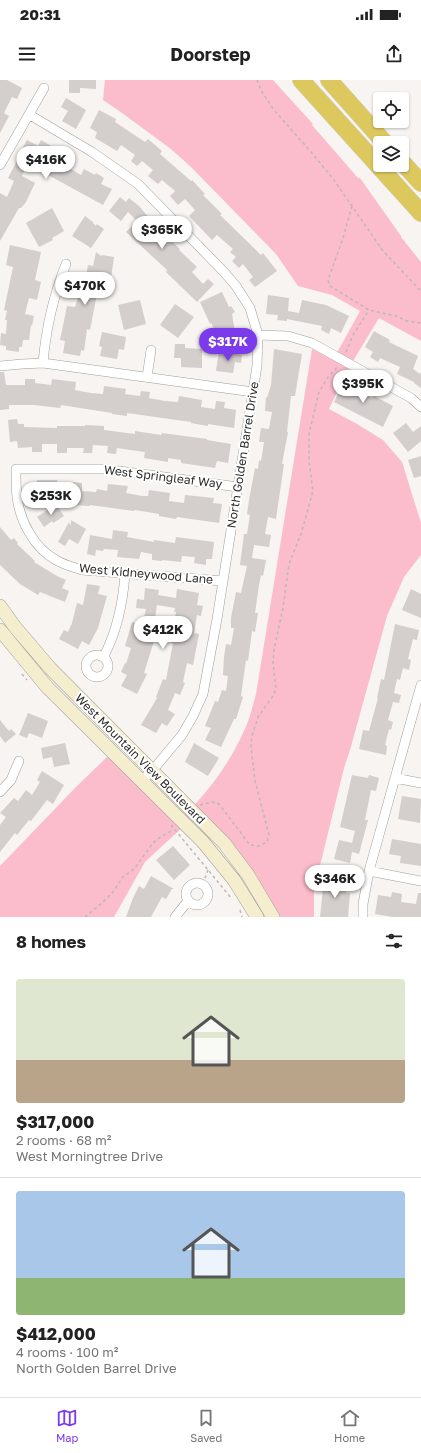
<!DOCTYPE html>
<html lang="en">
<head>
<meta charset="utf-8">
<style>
	body { margin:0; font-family:"Golos Text",sans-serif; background:#f6f6f6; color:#222; height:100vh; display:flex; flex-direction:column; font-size:15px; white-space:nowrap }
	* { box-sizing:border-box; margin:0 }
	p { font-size:13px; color:#767676 }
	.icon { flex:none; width:22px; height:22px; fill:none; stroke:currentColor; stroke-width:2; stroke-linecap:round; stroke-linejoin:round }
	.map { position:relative; height:837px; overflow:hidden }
	.side { display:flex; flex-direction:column; background:#fff; flex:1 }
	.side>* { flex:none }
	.fabs { position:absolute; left:373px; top:12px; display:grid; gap:8px }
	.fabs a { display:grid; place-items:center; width:36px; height:36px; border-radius:4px; background:#fff; box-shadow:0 1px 3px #0004; font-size:20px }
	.price { position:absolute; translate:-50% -34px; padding:0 9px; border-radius:14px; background:#fff; color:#222; font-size:13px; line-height:26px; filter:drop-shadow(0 1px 2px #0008) }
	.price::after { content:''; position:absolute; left:50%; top:24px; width:12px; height:9px; margin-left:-6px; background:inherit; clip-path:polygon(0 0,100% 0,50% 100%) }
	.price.on { background:#7c3aed; color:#fff }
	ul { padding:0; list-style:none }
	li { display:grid; align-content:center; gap:8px; height:212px; padding:0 16px }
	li+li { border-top:1px solid #e0e0e0 }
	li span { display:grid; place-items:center; height:124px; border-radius:4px; color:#555 }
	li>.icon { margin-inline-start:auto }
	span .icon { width:72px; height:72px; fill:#fffc; stroke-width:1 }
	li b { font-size:17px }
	h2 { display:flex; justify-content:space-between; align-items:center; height:48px; padding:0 16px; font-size:17px }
	.status { display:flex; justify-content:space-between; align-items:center; height:28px; padding:0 20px; background:#fff; direction:ltr }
	.status svg { height:11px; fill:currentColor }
	header { display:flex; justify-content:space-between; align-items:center; height:52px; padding:0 16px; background:#fff; font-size:18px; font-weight:700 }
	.tab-bar { display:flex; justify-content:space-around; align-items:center; height:56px; border-top:1px solid #e0e0e0; background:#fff; font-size:11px; color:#767676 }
	.tab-bar a { display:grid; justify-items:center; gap:2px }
	.tab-bar .on { color:#7c3aed }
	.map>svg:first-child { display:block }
	.green { fill:#fbbccc }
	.building { fill:#d4cecd }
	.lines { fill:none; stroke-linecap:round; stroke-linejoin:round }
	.street-casing { stroke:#a29e9b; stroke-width:10 }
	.secondary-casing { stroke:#a29e9b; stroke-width:14 }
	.highway-casing { stroke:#d1d1d1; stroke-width:18 }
	.path { stroke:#bbb8b6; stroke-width:1.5; stroke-dasharray:3 3; stroke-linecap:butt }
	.street { stroke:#fff; stroke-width:9 }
	.secondary { stroke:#f5eece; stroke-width:13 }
	.highway { stroke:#ddc85d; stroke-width:17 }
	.labels { text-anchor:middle; stroke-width:4; stroke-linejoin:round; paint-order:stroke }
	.street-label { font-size:12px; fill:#2f2d2c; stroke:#fff }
</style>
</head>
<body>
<div class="status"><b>20:31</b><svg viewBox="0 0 49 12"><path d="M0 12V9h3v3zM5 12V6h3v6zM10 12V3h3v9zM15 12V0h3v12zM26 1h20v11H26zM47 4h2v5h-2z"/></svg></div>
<header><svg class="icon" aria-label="menu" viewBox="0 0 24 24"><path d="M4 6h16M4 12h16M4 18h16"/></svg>Doorstep<svg class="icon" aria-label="share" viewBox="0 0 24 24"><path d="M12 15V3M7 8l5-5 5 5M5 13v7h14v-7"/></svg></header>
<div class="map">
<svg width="421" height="837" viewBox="0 0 421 837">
	<rect width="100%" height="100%" fill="#f8f4f1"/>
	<path class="green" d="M 105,0 L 273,0 L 313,44 L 312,45 L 358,98 L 360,98 L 401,156 L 401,157 L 421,182 L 421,261 L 379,238 L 347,291 L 329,329 L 357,344 L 383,360 L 402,382 L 421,443 L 421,475 L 404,497 L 387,536 L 350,670 L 344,688 L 314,810 L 314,837 L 279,837 L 200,731 L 145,782 L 114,837 L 0,837 L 0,786 L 75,708 L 108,676 L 176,743 C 206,716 228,686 245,649 C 250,638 253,625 256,614 L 312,269 L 333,280 L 360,231 L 332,215 L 298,206 L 276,174 L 192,88 L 171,69 L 122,33 L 103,20 Z"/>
	<path class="building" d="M 0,0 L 7,0 L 22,8 L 17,19 L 12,17 L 4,33 L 9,36 L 0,53 Z
		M 69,0 L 96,0 L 96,9 L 80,8 L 80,13 L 69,13 Z
		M 66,18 L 86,30 L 76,49 L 62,41 L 68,31 L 61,27 Z
		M 99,30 L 116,39 L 115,42 L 145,62 L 148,59 L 162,71 L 160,74 L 191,101 L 192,100 L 205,114 L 203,115 L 222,134 L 220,135 L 261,175 L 263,173 L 277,191 L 255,207 L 249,200 L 253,197 L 243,184 L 239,188 L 232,181 L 236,177 L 230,172 L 233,169 L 217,155 L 212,160 L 189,136 L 195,130 L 185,119 L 178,125 L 170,116 L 175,111 L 162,100 L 158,104 L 148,96 L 153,90 L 142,81 L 137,86 L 131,81 L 135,75 L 121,65 L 117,71 L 95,58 L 97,52 L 90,48 Z
		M 27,60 L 38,66 L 41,60 L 60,71 L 57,75 L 69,82 L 66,86 L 81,95 L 84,89 L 95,95 L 96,93 L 104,98 L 101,104 L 112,109 L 103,125 L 39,90 L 40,88 L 28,82 L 22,96 L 35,103 L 26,122 L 21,128 L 19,128 L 0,161 L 0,113 L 7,117 L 14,101 L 8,98 L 19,77 L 18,76 Z
		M 120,117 L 126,122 L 129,118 L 139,126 L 151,140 L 148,142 L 157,152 L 155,154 L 166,164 L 170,160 L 180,169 L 179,170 L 197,187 L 192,192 L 203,204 L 208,199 L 214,204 L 197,222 L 166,192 L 167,190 L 126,152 L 137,141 L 128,132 L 121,141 L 109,131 Z
		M 52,128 L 64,151 L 52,158 L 53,160 L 39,167 L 26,143 Z
		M 85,136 L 93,142 L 93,143 L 96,146 L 97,144 L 104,149 L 91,168 L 72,156 Z
		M 10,165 L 41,172 L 35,200 L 41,202 L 37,220 L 29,218 L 25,234 L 34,236 L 32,246 L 31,245 L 29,260 L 23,260 L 22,267 L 19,267 L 19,272 L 6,270 L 6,266 L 0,265 L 1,253 L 6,254 L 7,240 L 5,240 L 7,231 L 4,230 L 13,187 L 6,185 Z
		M 96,172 L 101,176 L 102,175 L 114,177 L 111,198 L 103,197 L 100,209 L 98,209 L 90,250 L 87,249 L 84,271 L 81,270 L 80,276 L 63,273 L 65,261 L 60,260 L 67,226 L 75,227 L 80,211 L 77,210 L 79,201 L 85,203 L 88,185 L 93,186 Z
		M 222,212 L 229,227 L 231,226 L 235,232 L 232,234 L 235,252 L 241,251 L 243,265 L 219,268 L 219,265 L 216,265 L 212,243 L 210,244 L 200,222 Z
		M 268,215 L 289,218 L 288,231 L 299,233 L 302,220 L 326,225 L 349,236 L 341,253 L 331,248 L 329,254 L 321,250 L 322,246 L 287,239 L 287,241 L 277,240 L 278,235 L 266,234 Z
		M 140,220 L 146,244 L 124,250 L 118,225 Z
		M 175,224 L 194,237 L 178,258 L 160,245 Z
		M 374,251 L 390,260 L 389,262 L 418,276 L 413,289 L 420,294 L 421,292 L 421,308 L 414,303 L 414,302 L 397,294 L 400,287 L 380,278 L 378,282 L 370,277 L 373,272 L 365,267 Z
		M 102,252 L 126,257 L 124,270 L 119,269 L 117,279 L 100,276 L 102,267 L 99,266 Z
		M 175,264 L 185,264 L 185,268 L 202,269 L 202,288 L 181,287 L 181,278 L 174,278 Z
		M 274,269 L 302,274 L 295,316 L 291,316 L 287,352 L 288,352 L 282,384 L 284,384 L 276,439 L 268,437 L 265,454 L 271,455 L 269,467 L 254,465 L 252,478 L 266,480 L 263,496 L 261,495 L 259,505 L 255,533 L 258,533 L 255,552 L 252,551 L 248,581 L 246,580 L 241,616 L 243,617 L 236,639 L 234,639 L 221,667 L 205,660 L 211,648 L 205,646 L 215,621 L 218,622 L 222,610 L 226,611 L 228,596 L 223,595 L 224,577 L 226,564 L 231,565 L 234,548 L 231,548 L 231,538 L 236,512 L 241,513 L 247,486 L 240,485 L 244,454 L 247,454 L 250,435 L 247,434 L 249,420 L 255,388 L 258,389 L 259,380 L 261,381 L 264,362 L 259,362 L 261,348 L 269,349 L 272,332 L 265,331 L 266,317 L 267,318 L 271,305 Z
		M 219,271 L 242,275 L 241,283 L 235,282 L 233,293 L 216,291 Z
		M 0,292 L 4,292 L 6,305 L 25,305 L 25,299 L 35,299 L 35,303 L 51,305 L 52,299 L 76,302 L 75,310 L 91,313 L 103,314 L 104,306 L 126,309 L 125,314 L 140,316 L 141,311 L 150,312 L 149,318 L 165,321 L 178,322 L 179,316 L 202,320 L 201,327 L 215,329 L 216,321 L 225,322 L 224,328 L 236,330 L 234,348 L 208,344 L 208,346 L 191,343 L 191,342 L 127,333 L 127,336 L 112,334 L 112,333 L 61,325 L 60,328 L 34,325 L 9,325 L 9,329 L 0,330 Z
		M 345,298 L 357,304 L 354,309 L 372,318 L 374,316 L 393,326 L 383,347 L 334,322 Z
		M 17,339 L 18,344 L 24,344 L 24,347 L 57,348 L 57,346 L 85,346 L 85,345 L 104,346 L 104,350 L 135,354 L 135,351 L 161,355 L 162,353 L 207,359 L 207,360 L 231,364 L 228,383 L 217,381 L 215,388 L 181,383 L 181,380 L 168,378 L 168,382 L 144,378 L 145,372 L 130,370 L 117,368 L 116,374 L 107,373 L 108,366 L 93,365 L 92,373 L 83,373 L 84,368 L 67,368 L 67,373 L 57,373 L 57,364 L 42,364 L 42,372 L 32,372 L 32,367 L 18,368 L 17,361 L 10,362 L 8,340 Z
		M 406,343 L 413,352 L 421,346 L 421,361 L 408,372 L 393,353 Z
		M 421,376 L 421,396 L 414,398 L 408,380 Z
		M 37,400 L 57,400 L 56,420 L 31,420 L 32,411 L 37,411 Z
		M 73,402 L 82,403 L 82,411 L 96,412 L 97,409 L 107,411 L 108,404 L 128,406 L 126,413 L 142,416 L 148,416 L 149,410 L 170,413 L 169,421 L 184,423 L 185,415 L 214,418 L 213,423 L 222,424 L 219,443 L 177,437 L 176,439 L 159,436 L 159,434 L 135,430 L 134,431 L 90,425 L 90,426 L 72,425 Z
		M 56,424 L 64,436 L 53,443 L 52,441 L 44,447 L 37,437 Z
		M 71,440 L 86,449 L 78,464 L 69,459 L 65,466 L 58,462 L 69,442 L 71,446 Z
		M 0,447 L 11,460 L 14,458 L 18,463 L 17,464 L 35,481 L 34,482 L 57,496 L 66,500 L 62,508 L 69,511 L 65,522 L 40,512 L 38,515 L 20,504 L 0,485 Z
		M 113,450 L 128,452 L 127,457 L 154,462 L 154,460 L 175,463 L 176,457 L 214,462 L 212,479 L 206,479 L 206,485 L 194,483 L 195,477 L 182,476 L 181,482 L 162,480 L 162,481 L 152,480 L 152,474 L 141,472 L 139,479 L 117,477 L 118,470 L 104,469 L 103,471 L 96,470 L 95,476 L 87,474 L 90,455 L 112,459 Z
		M 87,504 L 100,506 L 98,514 L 107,516 L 98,548 L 89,565 L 82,561 L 78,569 L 59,559 L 64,550 L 68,552 L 72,543 L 77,523 L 83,525 Z
		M 145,508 L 159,510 L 158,515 L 176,518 L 177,509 L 199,513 L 197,525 L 203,526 L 201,536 L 197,535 L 194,553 L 199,554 L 193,585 L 187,583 L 183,602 L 185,603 L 180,615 L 175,613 L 168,630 L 175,634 L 167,646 L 162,643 L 156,653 L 141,645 L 157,618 L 156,617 L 163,599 L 166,600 L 173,563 L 171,563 L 176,532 L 174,532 L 175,528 L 157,525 L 155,538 L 161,539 L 156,558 L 155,558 L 144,593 L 147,594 L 137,614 L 121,606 L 127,595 L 121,592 L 125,583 L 126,584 L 131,568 L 125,566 L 132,542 L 142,545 L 146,529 L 136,528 L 137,519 L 144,520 Z
		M 411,509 L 421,514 L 421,538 L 402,530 Z
		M 395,544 L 419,550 L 417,560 L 413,559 L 408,579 L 411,580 L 409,590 L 403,588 L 400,600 L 397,599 L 394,613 L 401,615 L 399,623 L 393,622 L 388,640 L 393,642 L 391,650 L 389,649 L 385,665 L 387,666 L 386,675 L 359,669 L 363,650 L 369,651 L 378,618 L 377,618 L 381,599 L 384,600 Z
		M 28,633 L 48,641 L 42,658 L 29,653 L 27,658 L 19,655 Z
		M 0,640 L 9,651 L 11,649 L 16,654 L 5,663 L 0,656 Z
		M 65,663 L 70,684 L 54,687 L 52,677 L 43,679 L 41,668 Z
		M 194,663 L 219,678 L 208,696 L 185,682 Z
		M 42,691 L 64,705 L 53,724 L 47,720 L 31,741 L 29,740 L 17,755 L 15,753 L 0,772 L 0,745 L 6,737 L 0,733 L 14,718 L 18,721 L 26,710 L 32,715 L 40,702 L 37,700 Z
		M 352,695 L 368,698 L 369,695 L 379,698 L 376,711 L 371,710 L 365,740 L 368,740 L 359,774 L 352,772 L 350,783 L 334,779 L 339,760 L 352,763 L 355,751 L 340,747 Z
		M 402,716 L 421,719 L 420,743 L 398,739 Z
		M 392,759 L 421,764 L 421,786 L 400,783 L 401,776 L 389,774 Z
		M 173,766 L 190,785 L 174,800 L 156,780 Z
		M 151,796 L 174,809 L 172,809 L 166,819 L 162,817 L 151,837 L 126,837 L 133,818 L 139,806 L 144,809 Z
		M 324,799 L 347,802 L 346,813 L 350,813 L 348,837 L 320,837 Z
		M 392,812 L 402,814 L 401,822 L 416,824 L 418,813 L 421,813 L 421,837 L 393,837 L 375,834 L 378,815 L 391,817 Z"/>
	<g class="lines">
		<g class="street-casing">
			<path id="street" d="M 30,35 L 92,72 L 138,104 L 224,192 L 236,206 L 250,228 L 258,255 L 257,286 L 217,539 L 203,614 L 193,636 L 182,655 L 157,685 L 142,701
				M 0,85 L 44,8
				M 258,255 L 288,256 L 312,263 L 411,318 L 421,327
				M 43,283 C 46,248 53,217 66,184
				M 0,286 L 22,284 L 43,283 L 253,312
				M 147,297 L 151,270
				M 223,501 L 82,490 C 73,487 64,485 56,480 C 34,468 20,441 17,417 C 16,408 16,398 16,389 L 105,389 L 238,407
				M86 586a11 11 0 1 1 22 0a11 11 0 1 1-22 0Z
				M 104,576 C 117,551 123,522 125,494
				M 395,698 L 421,703
				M 0,712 L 11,700 L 19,681
				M 369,791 L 421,801
				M186 814a11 11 0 1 1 22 0a11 11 0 1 1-22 0Z
				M 175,837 L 188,821
				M 363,837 L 363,824 L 369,791 L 421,605"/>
		</g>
		<g class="secondary-casing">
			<path id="secondary" d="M 0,526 L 15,547 L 50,588 L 224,763 L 248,795 L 273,837
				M 0,550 L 47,607 L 203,762 L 234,800 L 257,837"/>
		</g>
		<g class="highway-casing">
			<path id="highway" d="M 301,0 L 421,133
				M 329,0 L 385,63
				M 402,82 L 421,103"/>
		</g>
		<path class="path" d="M 257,0 L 262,12 L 274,30 L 312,73 L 334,100 L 383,171 L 421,211
			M 352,126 L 343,158 L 328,200 L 330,206 L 369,230 L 396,236 L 407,241 L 421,243
			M 346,272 L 353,255 L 369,230
			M 22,594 L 27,600
			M 200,725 L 212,722 L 219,724 L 250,765 L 259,766 L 267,762 L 269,755 L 255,701 L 251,667 L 252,656 L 258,637 L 273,616 L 276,609 L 273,583 L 274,570 L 283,528 L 289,484 L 301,454 L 313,411 L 309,381 L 309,354 L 319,312 L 328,297 L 338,286
			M 171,745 L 232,819
			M 203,804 L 208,790
			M 240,830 L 242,837
			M 85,837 L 102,823 L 114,811 L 122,798 L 134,789 L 153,763 L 159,758 L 173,750"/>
		<use href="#street" class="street"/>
		<use href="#secondary" class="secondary"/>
		<use href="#highway" class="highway"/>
	</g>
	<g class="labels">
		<g class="street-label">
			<text transform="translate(243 375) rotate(-81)" y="4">North Golden Barrel Drive</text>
			<text transform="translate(163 397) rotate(7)" y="4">West Springleaf Way</text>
			<text transform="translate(146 494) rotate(5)" y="4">West Kidneywood Lane</text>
			<text transform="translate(140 679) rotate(45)" y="4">West Mountain View Boulevard</text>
		</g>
	</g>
</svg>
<div class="fabs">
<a><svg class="icon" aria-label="locate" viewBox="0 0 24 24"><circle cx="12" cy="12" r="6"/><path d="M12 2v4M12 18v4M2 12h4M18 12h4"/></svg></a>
<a><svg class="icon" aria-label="layers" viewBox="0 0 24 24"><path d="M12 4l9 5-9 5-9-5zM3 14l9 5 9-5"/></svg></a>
</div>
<b class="price" style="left:46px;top:100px">$416K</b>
<b class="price" style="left:162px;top:170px">$365K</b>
<b class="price" style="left:85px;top:226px">$470K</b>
<b class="price on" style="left:228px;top:282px">$317K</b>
<b class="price" style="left:363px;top:324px">$395K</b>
<b class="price" style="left:51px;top:436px">$253K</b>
<b class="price" style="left:163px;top:570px">$412K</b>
<b class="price" style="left:335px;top:819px">$346K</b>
</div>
<section class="side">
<h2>8 homes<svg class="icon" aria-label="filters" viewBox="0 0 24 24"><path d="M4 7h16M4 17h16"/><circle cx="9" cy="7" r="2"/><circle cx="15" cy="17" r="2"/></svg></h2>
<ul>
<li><span style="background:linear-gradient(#dfe7d0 65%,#b9a48a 0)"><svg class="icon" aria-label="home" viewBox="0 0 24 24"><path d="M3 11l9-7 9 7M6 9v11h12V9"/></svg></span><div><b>$317,000</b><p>2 rooms · 68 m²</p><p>West Morningtree Drive</p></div></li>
<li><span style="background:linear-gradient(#a9c7e8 70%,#8fb573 0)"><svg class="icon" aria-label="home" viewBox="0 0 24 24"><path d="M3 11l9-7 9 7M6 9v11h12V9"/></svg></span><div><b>$412,000</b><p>4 rooms · 100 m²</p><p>North Golden Barrel Drive</p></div></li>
</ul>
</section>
<nav class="tab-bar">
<a class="on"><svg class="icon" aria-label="map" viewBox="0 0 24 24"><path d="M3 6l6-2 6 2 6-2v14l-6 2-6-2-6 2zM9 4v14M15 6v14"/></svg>Map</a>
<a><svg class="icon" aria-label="saved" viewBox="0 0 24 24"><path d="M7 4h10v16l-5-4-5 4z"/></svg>Saved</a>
<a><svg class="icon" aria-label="home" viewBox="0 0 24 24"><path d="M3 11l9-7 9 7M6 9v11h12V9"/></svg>Home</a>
</nav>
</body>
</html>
